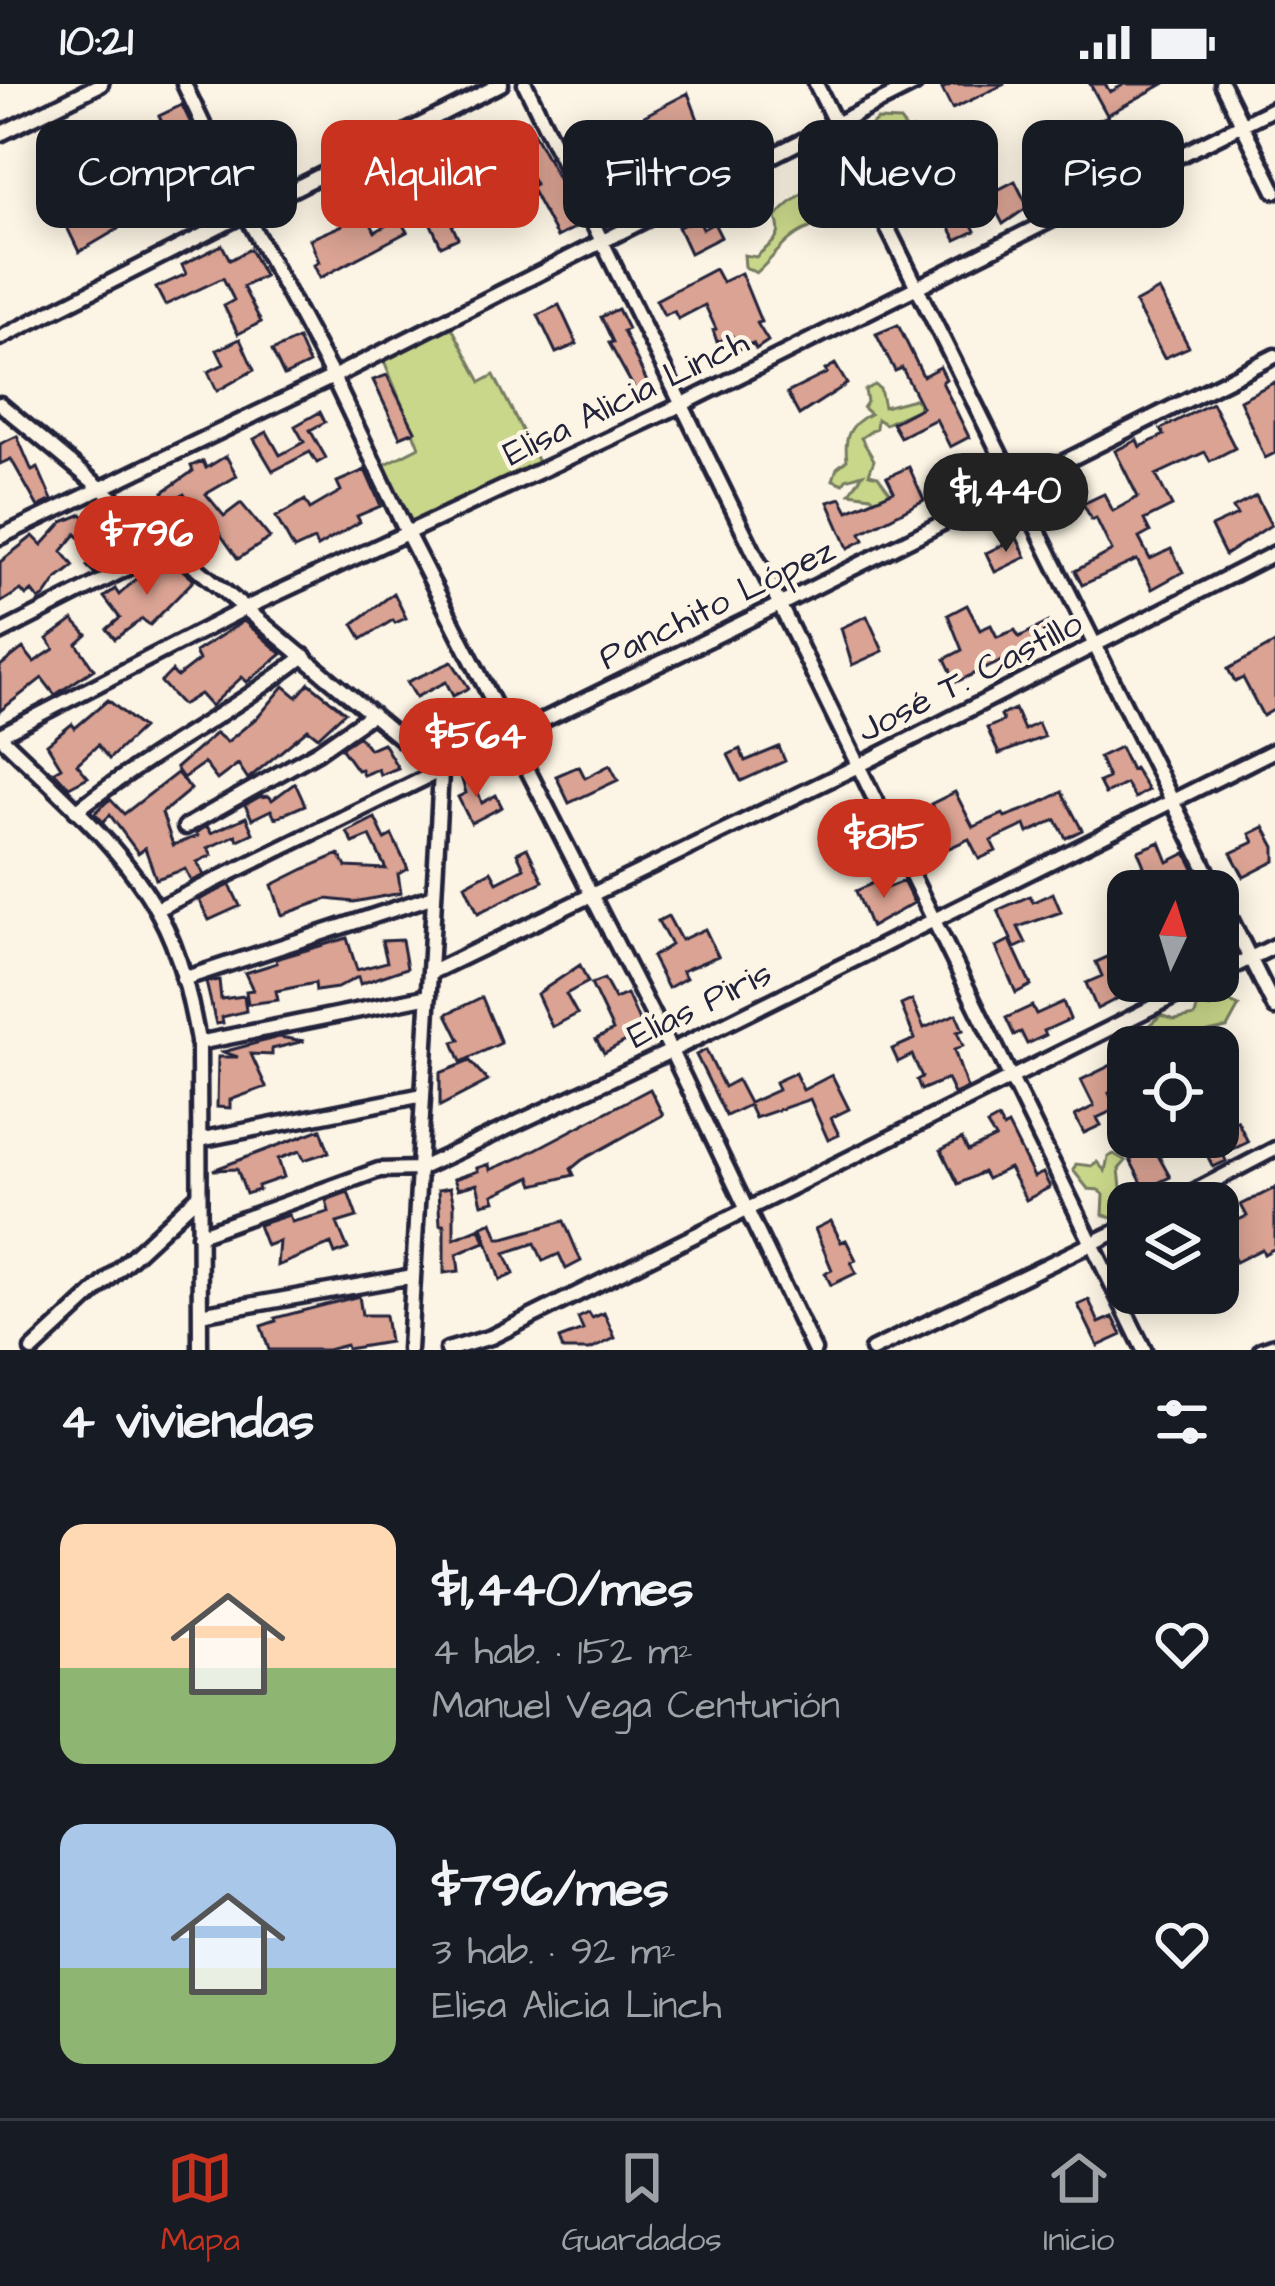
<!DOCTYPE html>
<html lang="es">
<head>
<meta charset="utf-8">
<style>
	body { margin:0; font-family:"Architects Daughter",sans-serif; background:#20242c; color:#f1f3f6; height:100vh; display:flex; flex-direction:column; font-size:45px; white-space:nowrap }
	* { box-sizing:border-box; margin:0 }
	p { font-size:39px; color:#9ea1a6 }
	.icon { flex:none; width:66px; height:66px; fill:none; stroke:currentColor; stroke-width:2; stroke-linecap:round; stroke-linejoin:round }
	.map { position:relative; height:1266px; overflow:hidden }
	.drawer { display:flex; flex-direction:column; background:#171b24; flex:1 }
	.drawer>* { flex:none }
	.hud { position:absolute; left:36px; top:36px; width:1203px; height:108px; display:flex; gap:24px }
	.needle { width:78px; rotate:4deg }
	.buttons { position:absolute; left:1107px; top:786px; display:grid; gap:24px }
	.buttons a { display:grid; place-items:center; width:132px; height:132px; border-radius:24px; background:#171b24; box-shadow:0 6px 30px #0003; font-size:60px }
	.price { position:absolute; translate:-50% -102px; padding:0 27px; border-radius:42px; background:#c8321e; color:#fff; font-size:39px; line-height:78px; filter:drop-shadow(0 3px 6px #0008) }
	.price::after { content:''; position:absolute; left:50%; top:72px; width:36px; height:27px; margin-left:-18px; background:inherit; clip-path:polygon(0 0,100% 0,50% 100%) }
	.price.current { background:#222; color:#fff }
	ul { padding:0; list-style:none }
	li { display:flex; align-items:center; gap:36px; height:300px; padding:0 60px }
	li span { display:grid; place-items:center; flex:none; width:336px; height:240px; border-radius:24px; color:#555 }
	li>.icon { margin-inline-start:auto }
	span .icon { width:144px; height:144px; fill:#fffc; stroke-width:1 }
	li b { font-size:51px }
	h2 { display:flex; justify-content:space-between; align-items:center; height:144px; padding:0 60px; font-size:51px }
	.pill { padding:0 42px; border-radius:24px; background:#171b24; box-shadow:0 6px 30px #0003; font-size:42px; line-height:108px }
	.pill.current { background:#c8321e; color:#fff }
	.status { display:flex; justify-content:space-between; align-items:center; height:84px; padding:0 60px; background:#171b24; direction:ltr }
	.status svg { height:33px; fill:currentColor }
	.tabs { display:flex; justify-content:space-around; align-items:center; height:168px; border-top:3px solid #363941; background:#171b24; font-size:33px; color:#9ea1a6 }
	.tabs a { display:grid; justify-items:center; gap:6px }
	.tabs .current { color:#c8321e }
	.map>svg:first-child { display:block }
	.green { fill:#c9d78a; stroke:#767c62; stroke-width:3 }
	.building { fill:#daa393; stroke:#22223b; stroke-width:3 }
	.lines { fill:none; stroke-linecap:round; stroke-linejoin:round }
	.street-casing { stroke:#22223b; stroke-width:21 }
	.street { stroke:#fcf5e5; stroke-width:12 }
	.labels { text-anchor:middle; stroke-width:9; stroke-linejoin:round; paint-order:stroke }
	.street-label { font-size:36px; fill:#22223b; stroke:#fcf5e5 }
</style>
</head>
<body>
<div class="status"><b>10:21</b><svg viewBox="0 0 49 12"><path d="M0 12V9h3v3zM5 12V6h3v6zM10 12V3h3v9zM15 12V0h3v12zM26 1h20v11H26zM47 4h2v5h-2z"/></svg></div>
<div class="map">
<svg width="1275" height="1266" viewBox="0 0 1275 1266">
	<rect width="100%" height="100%" fill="#fcf5e5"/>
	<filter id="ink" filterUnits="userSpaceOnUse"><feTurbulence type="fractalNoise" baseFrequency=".00833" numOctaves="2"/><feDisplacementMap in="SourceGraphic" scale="24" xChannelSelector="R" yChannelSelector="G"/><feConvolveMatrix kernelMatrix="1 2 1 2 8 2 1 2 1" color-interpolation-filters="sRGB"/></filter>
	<g filter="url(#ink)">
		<path class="green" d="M 877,36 L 900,37 L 907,46 L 902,54 L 884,49 L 877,51 L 878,74 L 889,73 L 890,90 L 901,86 L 905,97 L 910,99 L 919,95 L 920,89 L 932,86 L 936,97 L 931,107 L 910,113 L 903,121 L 892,104 L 874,102 L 877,76 L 866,78 L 854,56 Z
			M 850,94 L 861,101 L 856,125 L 841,112 L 830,114 L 821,122 L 810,121 L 814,132 L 810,144 C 786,152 775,173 756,189 L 745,183 L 744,171 L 756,173 C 770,159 785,156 776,134 C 785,120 801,113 812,100 L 838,100 Z
			M 450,240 L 481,298 L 494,291 L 540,382 L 412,442 L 384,381 L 419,363 L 383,274 Z
			M 875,301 L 880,305 L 884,323 L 914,315 L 919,319 L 918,325 L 885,340 L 877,335 L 876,344 L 861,354 L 874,376 L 869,390 L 878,392 L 893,412 L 879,421 L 871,412 L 850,409 L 863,390 L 846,395 L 843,400 L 833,396 L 837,384 L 847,376 C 844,354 848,341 870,330 L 863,324 L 867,318 L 865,306 Z
			M 1227,917 L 1239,922 L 1227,944 L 1194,951 L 1177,963 L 1153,963 L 1147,955 L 1148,942 L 1161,931 L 1175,936 L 1195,932 L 1198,920 L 1210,924 Z
			M 1114,1070 L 1126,1077 L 1119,1085 L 1123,1123 L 1115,1134 L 1103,1131 L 1104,1111 L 1099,1106 L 1088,1105 L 1073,1086 L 1076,1080 L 1092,1082 L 1097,1078 L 1105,1087 L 1108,1073 Z"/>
		<path class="building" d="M 953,0 L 1005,0 L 952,25 L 942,5 Z
			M 1090,0 L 1105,0 L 1110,8 L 1125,0 L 1163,0 L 1107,31 Z
			M 688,9 L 700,41 L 708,37 L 715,55 L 687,66 L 699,92 L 644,111 L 638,100 L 628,98 L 600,102 L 599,97 L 667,71 L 644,32 Z
			M 182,21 L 196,50 L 191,53 L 203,79 L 185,88 L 159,32 Z
			M 1108,32 L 1128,76 L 1106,86 L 1100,75 L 1067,92 L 1060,80 L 1095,62 L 1085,42 Z
			M 498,36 L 505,48 L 527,36 L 582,140 L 557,153 L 530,103 L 535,100 L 519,69 L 496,81 L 477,48 Z
			M 123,41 L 132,59 L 121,65 L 130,78 L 104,95 L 96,82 L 109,75 L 99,54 Z
			M 913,45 L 923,68 L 931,64 L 938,78 L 913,92 L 902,70 L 894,74 L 886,58 Z
			M 373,89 L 386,111 L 363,123 L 375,148 L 399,134 L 407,148 L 320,194 L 314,181 L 319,178 L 310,155 L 343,141 L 328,109 Z
			M 970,92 L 983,118 L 965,126 L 975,147 L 956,156 L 941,127 L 914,139 L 907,125 Z
			M 1015,97 L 1028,123 L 1003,140 L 988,111 Z
			M 502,101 L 510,120 L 452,141 L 458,154 L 441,162 L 429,136 Z
			M 106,123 L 118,145 L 79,168 L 65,139 Z
			M 698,135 L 703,145 L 714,139 L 721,153 L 690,169 L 678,143 Z
			M 222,161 L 230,176 L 250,165 L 264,192 L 243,203 L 261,238 L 238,250 L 224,222 L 234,216 L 223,194 L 165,221 L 156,204 L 186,190 L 182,181 Z
			M 715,185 L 722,198 L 741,189 L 761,238 L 757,239 L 768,257 L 756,265 L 753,259 L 739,265 L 732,252 L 717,258 L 713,246 L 716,245 L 705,221 L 678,235 L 674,227 L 664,231 L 656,216 Z
			M 1159,206 L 1189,263 L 1164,274 L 1135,219 Z
			M 559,221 L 577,260 L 556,269 L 538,231 Z
			M 618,225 L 628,245 L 623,247 L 648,300 L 635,306 L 609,259 L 613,258 L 601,233 Z
			M 898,241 L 923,292 L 940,283 L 946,295 L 942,298 L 969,353 L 950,363 L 936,335 L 900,353 L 892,339 L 922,323 L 902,284 L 895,287 L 876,250 Z
			M 240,255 L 254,286 L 217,307 L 208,288 L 224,280 L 217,266 Z
			M 298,255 L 309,280 L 284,292 L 272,267 Z
			M 835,280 L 847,300 L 799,331 L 787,309 L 827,289 L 825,286 Z
			M 387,291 L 415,347 L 400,353 L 373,296 Z
			M 1275,298 L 1275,369 L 1265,374 L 1240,316 Z
			M 1212,319 L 1235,364 L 1210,377 L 1205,368 L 1156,391 L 1172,422 L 1144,436 L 1150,448 L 1139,454 L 1150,475 L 1171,465 L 1183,488 L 1152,505 L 1137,476 L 1082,501 L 1075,487 L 1112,467 L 1096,434 L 1092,436 L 1083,420 L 1104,410 L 1113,427 L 1138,413 L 1115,367 L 1137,356 L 1140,363 L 1164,351 L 1161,345 Z
			M 320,328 L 325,338 L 310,346 L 326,374 L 317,379 L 310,368 L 273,387 L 254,355 L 267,348 L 280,371 L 304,358 L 295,342 Z
			M 17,352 L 32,387 L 38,384 L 52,416 L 38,423 L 11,375 L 0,380 L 0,360 Z
			M 226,372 L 237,392 L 206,410 L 224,432 L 241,419 L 270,454 L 238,475 L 198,419 L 192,423 L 184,410 L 170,419 L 163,408 L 193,387 L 191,382 L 203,377 L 206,384 Z
			M 909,383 L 924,416 L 861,449 L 864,456 L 848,464 L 828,418 L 841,414 L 848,427 L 894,407 L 887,393 Z
			M 365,386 L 381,422 L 357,432 L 360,438 L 317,463 L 314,456 L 294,465 L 276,433 L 305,416 L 310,425 L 341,407 L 337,398 Z
			M 1256,412 L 1271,441 L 1225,471 L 1211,443 L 1237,431 L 1233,424 Z
			M 111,426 L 121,435 L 115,442 L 129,457 L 102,485 L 94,489 L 87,482 L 97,472 L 76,450 L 62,467 L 74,482 L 56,496 L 45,512 L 39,516 L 32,507 L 26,512 L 21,506 L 0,519 L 0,478 L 33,452 L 42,461 L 63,438 L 82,430 L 89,437 L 99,428 L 104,434 Z
			M 1017,454 L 1026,473 L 995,488 L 986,469 Z
			M 170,475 L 194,496 L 150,541 L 142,535 L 115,555 L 107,545 L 120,534 L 104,513 L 115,505 L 119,511 L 138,493 L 144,500 Z
			M 394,509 L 406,534 L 395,539 L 393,536 L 362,555 L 353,540 Z
			M 967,521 L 980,546 L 991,541 L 997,553 L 1015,546 L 1019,553 L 1049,538 L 1055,553 L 956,598 L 945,575 L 962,566 L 948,531 Z
			M 867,532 L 883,567 L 852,581 L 841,544 Z
			M 73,536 L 87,551 L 77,560 L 94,585 L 55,611 L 42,594 L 0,627 L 0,582 L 23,564 L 34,578 L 54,565 L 47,555 Z
			M 244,537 L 282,570 L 247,598 L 242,593 L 211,622 L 200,610 L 182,621 L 161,598 L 172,587 L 177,593 L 199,576 L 195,568 Z
			M 1275,559 L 1275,625 L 1263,632 L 1243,594 L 1235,598 L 1228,585 Z
			M 452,578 L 469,604 L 453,612 L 446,598 L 416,613 L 407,598 Z
			M 309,599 L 345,628 L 318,653 L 308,645 L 248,695 L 238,680 L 217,696 L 204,679 L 183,694 L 176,684 L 216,649 L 227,658 L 259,632 L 284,602 L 297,613 Z
			M 108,616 L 142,644 L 109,675 L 98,661 L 77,680 L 88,693 L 69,703 L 54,687 L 61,683 L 47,660 L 72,640 L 75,644 Z
			M 1015,625 L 1024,646 L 1038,639 L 1044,653 L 999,670 L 987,644 L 1003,637 L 1001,631 Z
			M 359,652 L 369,665 L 383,659 L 398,684 L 380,691 L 378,685 L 363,691 L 361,685 L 357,686 L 341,664 Z
			M 779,663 L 785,677 L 741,697 L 728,671 L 740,665 L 745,677 Z
			M 1120,663 L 1131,686 L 1134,684 L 1148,706 L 1135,714 L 1126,700 L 1105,710 L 1099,698 L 1108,694 L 1099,673 Z
			M 610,681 L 618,696 L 569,719 L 556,692 L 579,682 L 585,694 Z
			M 470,686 L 482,719 L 496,711 L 502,723 L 471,739 L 458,713 L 466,709 L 460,689 Z
			M 177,689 L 191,705 L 162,729 L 173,761 L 198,752 L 196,749 L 207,742 L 211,749 L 246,733 L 253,749 L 238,756 L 236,751 L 208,764 L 212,771 L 197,778 L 204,791 L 191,797 L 185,785 L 156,795 L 145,764 L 138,769 L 110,731 L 103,738 L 95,729 L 110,715 L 124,730 Z
			M 295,699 L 305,721 L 275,734 L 271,726 L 252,735 L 245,721 L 259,713 L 269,712 L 272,716 Z
			M 955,708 L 973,743 L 1003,730 L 1005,733 L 1034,722 L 1062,708 L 1082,746 L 1066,754 L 1056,736 L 1028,749 L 1025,741 L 991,757 L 996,767 L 979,775 L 969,755 L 949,764 L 941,747 L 944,746 L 931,720 Z
			M 375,734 L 385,755 L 392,751 L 408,785 L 398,790 L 401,809 L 354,818 L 327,815 L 282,831 L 272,801 L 304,785 L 339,770 L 346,783 L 386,785 L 370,752 L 353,759 L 347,748 Z
			M 1264,743 L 1275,763 L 1275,777 L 1244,793 L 1231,769 L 1254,758 L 1250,750 Z
			M 1160,758 L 1168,778 L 1186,769 L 1205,807 L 1128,807 L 1128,826 L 1111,796 L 1144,782 L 1138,767 Z
			M 527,764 L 543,797 L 478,829 L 465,801 L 491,787 L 497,798 L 524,784 L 517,769 Z
			M 880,796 L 884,805 L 903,797 L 914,819 L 871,843 L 856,807 Z
			M 230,801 L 240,822 L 209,836 L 199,816 Z
			M 1053,809 L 1061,828 L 1018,843 L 1026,859 L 1015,864 L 998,826 L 1030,812 L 1033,818 Z
			M 668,832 L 681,856 L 705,845 L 718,872 L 682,887 L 686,894 L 668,904 L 652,873 L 671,861 L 658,837 Z
			M 1128,841 L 1130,908 L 1097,925 L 1086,899 L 1102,892 L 1096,878 L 1119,868 L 1110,849 Z
			M 347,854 L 357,886 L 387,878 L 382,857 L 402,856 L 407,884 L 360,900 L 358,893 L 337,904 L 316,907 L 315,899 L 276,907 L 278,916 L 248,920 L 246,907 L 253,906 L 245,889 L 277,879 L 276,875 Z
			M 1010,856 L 1031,901 L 1016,909 L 996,863 Z
			M 580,881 L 588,898 L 566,910 L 577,930 L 552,943 L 537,910 Z
			M 604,895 L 615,915 L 627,910 L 647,955 L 637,960 L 633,953 L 604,969 L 596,955 L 613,946 L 591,900 Z
			M 219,896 L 221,915 L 244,912 L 246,927 L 222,933 L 223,939 L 216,940 L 206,898 Z
			M 482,913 L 501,959 L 461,978 L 453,958 L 460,956 L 447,930 Z
			M 912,916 L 924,944 L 956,930 L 963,946 L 957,948 L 963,962 L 954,966 L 967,1004 L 954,1010 L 947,995 L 921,1006 L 917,996 L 922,993 L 912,971 L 898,978 L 892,965 L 915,955 L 901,921 Z
			M 1063,918 L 1070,935 L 1044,947 L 1046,951 L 1027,960 L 1021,948 L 1014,951 L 1006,934 L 1032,922 L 1036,930 Z
			M 279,953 L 304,957 L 272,965 L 272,971 L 251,970 L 266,1003 L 230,1016 L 230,1024 L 217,1023 L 218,973 L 238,973 L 223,968 Z
			M 706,966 L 724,1003 L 737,996 L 749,1019 L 778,1006 L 775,998 L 795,989 L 803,1006 L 832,991 L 849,1025 L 831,1034 L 839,1051 L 828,1056 L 810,1015 L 755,1034 L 749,1021 L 726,1032 L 696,971 Z
			M 1128,973 L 1128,1001 L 1109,1009 L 1116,1025 L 1097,1034 L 1101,1041 L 1084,1049 L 1075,1032 L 1094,1022 L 1081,996 Z
			M 470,977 L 488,997 L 440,1022 L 440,989 Z
			M 650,1005 L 663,1031 L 582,1076 L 571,1085 L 574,1091 L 534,1101 L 531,1093 L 493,1111 L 495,1117 L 482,1120 L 477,1100 L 458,1105 L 454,1095 L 478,1087 L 477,1084 L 489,1080 L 490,1086 L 521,1073 Z
			M 998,1035 L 1003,1044 L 1008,1041 L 1034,1093 L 1043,1089 L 1050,1103 L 1026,1116 L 1009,1084 L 987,1095 L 983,1088 L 958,1100 L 941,1066 L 962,1055 L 968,1067 L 995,1054 L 987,1041 Z
			M 1237,1036 L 1248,1058 L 1223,1070 L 1226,1077 L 1213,1083 L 1198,1053 L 1218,1053 L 1218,1045 Z
			M 321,1045 L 329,1068 L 304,1076 L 300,1067 L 278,1075 L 284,1093 L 258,1102 L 259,1106 L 246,1110 L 237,1085 L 213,1086 Z
			M 1139,1053 L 1197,1053 L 1159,1073 L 1170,1093 L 1145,1105 L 1130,1076 L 1146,1068 Z
			M 450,1104 L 454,1120 L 454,1155 L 480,1144 L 485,1158 L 457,1170 L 459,1187 L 444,1189 L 444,1141 L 440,1141 L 438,1106 Z
			M 1275,1104 L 1275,1164 L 1264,1170 L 1262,1165 L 1236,1178 L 1233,1172 L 1218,1179 L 1218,1145 L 1247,1132 L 1241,1121 Z
			M 348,1108 L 357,1133 L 337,1139 L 348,1165 L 335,1170 L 331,1160 L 277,1182 L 279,1157 L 266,1162 L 258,1141 L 289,1131 L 292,1138 L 329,1128 L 326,1116 Z
			M 564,1137 L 581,1177 L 566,1185 L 559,1170 L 543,1177 L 535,1159 L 505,1169 L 514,1190 L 500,1196 L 482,1142 L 492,1138 L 498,1154 L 504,1154 Z
			M 831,1137 L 841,1158 L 846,1156 L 856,1176 L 851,1178 L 856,1189 L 831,1201 L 825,1189 L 832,1186 L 815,1145 Z
			M 359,1212 L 362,1231 L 385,1231 L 389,1258 L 347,1265 L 346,1261 L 327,1266 L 269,1266 L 261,1242 L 276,1237 L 275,1234 Z
			M 1089,1216 L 1099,1239 L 1113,1233 L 1122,1251 L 1098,1262 L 1078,1221 Z
			M 589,1229 L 592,1234 L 604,1229 L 615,1254 L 590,1266 L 563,1266 L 559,1255 L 583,1246 L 578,1234 Z"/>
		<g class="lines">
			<g class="street-casing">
				<path id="street" d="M 184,0 L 245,129 L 333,293 L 408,451 L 671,967 L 814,1266
					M 525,0 L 1144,1266
					M 816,0 L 1217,807
					M 1222,0 L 1275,107
					M 0,50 L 101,0
					M 0,254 L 501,0
					M 0,320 L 441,688 L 409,1266
					M 0,453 L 333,293 L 915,0
					M 0,549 L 169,463
					M 0,651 L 246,524 L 681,321 L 1275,24
					M 0,652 C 55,706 122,761 159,830 C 181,869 191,918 199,962 L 200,1266
					M 76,727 C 148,670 231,629 304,572
					M 185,743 L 319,667 L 372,630
					M 1218,810 L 1275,924
					M 157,825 L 779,521 L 1275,272
					M 430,889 L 858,682 L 1275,469
					M 1218,890 L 1275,862
					M 183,895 L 434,812
					M 198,959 L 429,912
					M 199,1056 L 423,1011
					M 1172,1119 L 1275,1065
					M 199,1151 L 379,1086 L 419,1085 L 671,967 L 1275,666
					M 200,1230 L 413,1192
					M 32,1266 L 199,1111
					M 447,1266 L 491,1253 L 1205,897
					M 872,1266 L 1128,1142
					M 1261,1266 L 1275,1261"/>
			</g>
			<use href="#street" class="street"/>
		</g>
	</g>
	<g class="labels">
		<g class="street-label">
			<text transform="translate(625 312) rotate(-26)" y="13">Elisa Alicia Linch</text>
			<text transform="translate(716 518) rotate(-26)" y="13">Panchito López</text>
			<text transform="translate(969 591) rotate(-27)" y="13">José T. Castillo</text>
			<text transform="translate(699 919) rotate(-26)" y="13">Elías Piris</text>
		</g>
	</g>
</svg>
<div class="buttons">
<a><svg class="needle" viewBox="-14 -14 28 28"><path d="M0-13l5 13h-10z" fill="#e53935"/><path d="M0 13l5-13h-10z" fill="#9ea1a6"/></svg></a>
<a><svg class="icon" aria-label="locate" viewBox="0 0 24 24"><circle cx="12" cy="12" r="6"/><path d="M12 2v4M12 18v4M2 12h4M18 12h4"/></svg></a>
<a><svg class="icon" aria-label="layers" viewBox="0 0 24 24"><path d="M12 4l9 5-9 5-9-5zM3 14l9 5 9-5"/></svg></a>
</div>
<b class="price current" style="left:1006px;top:471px">$1,440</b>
<b class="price" style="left:147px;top:514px">$796</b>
<b class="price" style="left:476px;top:716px">$564</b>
<b class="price" style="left:884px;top:817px">$815</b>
<div class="hud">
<a class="pill">Comprar</a>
<a class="pill current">Alquilar</a>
<a class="pill">Filtros</a>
<a class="pill">Nuevo</a>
<a class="pill">Piso</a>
</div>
</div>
<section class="drawer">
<h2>4 viviendas<svg class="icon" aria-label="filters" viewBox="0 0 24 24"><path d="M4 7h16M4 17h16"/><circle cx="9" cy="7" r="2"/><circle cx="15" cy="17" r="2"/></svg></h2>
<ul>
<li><span style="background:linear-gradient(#ffd9b3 60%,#8fb573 0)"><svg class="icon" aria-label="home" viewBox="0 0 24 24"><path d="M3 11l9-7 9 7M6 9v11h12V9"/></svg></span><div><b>$1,440/mes</b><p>4 hab. · 152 m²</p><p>Manuel Vega Centurión</p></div><svg class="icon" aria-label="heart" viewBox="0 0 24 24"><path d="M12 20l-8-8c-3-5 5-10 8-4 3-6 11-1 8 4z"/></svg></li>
<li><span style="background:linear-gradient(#a9c7e8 60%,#8fb573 0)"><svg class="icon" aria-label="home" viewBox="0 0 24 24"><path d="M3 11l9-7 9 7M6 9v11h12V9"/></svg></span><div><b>$796/mes</b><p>3 hab. · 92 m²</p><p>Elisa Alicia Linch</p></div><svg class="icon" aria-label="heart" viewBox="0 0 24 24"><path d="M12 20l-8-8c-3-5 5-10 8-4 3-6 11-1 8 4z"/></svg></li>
</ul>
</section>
<nav class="tabs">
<a class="current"><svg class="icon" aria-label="map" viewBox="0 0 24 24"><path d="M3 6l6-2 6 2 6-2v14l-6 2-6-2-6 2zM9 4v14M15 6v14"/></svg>Mapa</a>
<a><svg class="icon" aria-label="saved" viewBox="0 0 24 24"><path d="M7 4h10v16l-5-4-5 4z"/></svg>Guardados</a>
<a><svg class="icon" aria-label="home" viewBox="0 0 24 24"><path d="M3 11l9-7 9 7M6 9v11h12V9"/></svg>Inicio</a>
</nav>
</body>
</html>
